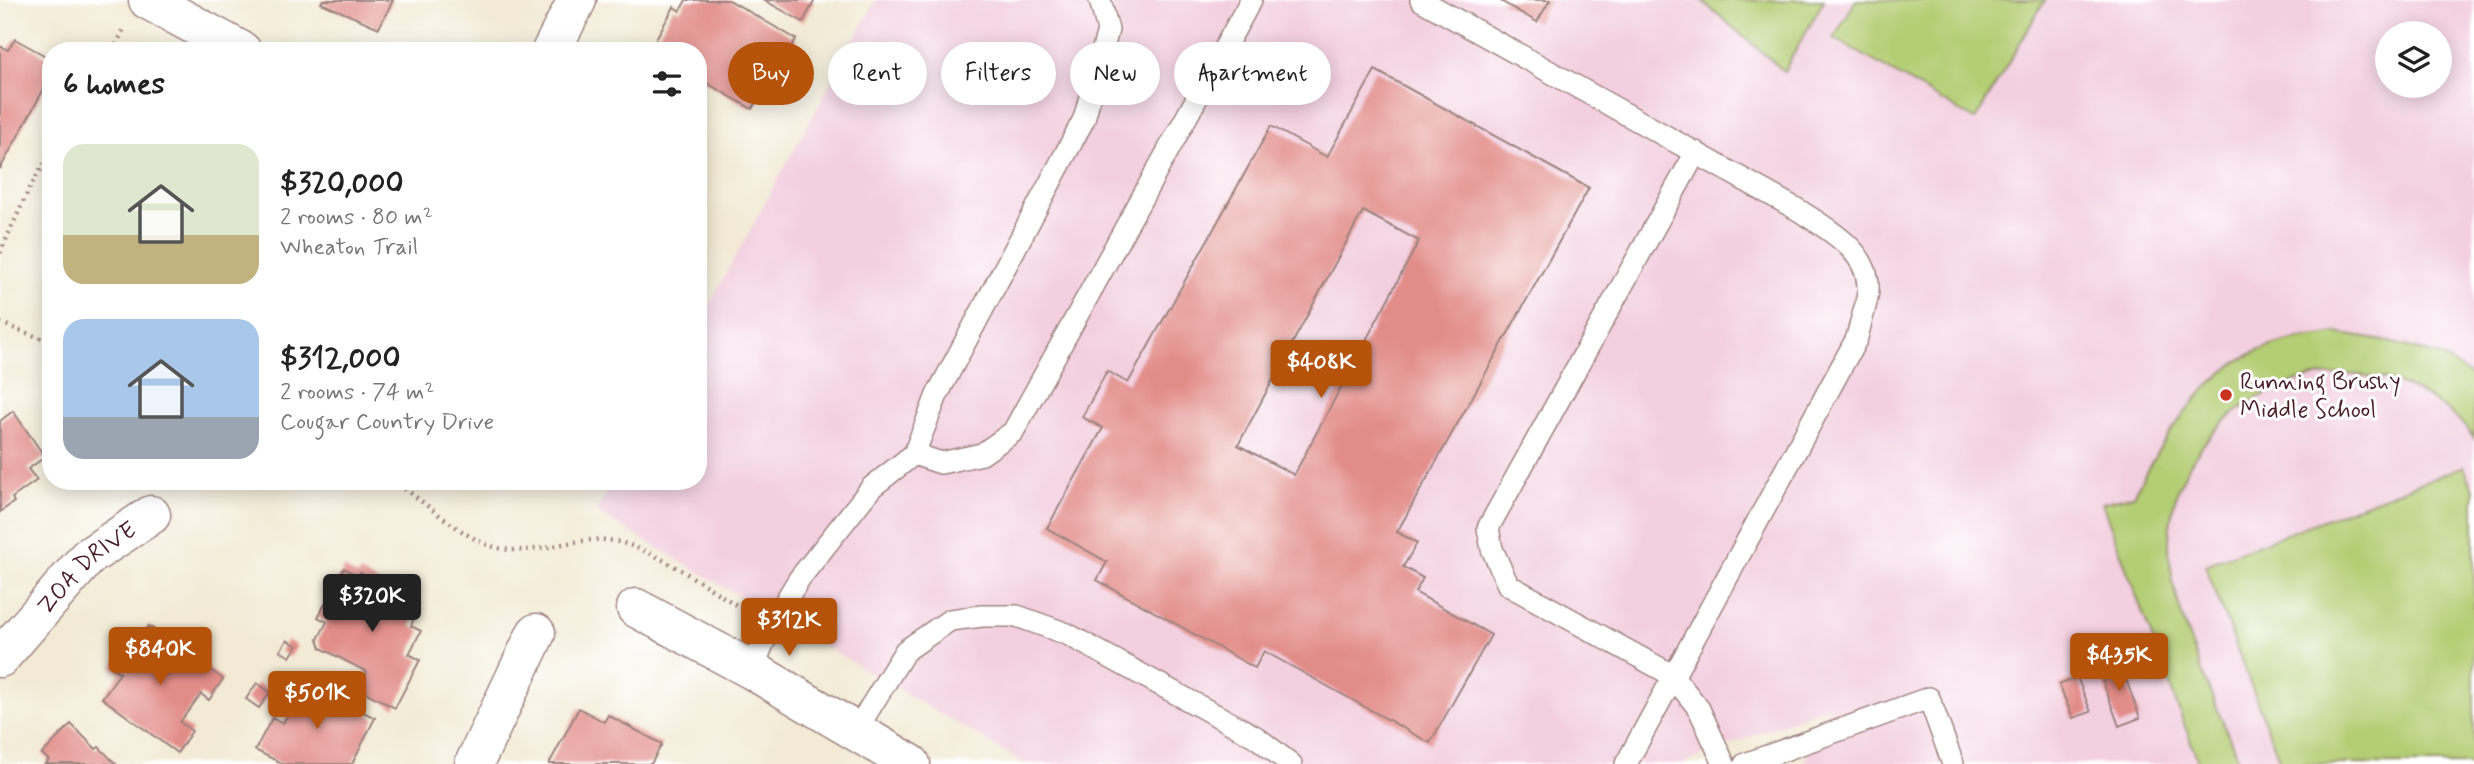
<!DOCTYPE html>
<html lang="en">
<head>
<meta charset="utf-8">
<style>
	body { margin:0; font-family:Mynerve,sans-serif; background:#f2f2f2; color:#222; height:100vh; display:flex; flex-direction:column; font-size:26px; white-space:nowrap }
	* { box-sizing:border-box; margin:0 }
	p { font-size:23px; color:#767676 }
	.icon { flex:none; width:38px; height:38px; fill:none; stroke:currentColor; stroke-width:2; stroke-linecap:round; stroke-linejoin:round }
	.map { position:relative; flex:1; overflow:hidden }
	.details { position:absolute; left:42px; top:42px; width:665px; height:448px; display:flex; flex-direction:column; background:#fff; border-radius:28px; box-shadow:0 4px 18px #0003 }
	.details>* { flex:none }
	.hud { position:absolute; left:728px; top:42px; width:665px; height:63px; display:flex; gap:14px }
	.buttons { position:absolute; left:2375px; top:21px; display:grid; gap:14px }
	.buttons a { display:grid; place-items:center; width:77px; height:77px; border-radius:50%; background:#fff; box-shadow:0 4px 18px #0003; font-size:35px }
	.price { position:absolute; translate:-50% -60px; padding:0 16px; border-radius:7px; background:#b45309; color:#fff; font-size:23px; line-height:46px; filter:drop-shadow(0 2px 4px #0008) }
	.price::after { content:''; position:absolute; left:50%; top:42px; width:21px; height:16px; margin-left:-10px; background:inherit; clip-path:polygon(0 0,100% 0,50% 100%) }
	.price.current { background:#222; color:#fff }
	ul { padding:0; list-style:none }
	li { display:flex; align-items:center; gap:21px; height:175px; padding:0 21px }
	li span { display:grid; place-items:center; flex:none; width:196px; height:140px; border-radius:21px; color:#555 }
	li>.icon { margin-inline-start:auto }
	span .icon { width:84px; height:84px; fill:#fffc; stroke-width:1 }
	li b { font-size:30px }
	h2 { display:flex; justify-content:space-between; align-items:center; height:84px; padding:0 21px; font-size:30px }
	.pill { padding:0 24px; border-radius:32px; background:#fff; box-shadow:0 4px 18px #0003; font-size:24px; line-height:63px }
	.pill.current { background:#b45309; color:#fff }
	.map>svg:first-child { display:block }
	.built { fill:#f3cfdf; fill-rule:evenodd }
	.green { fill:#b4ce74; stroke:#7f7650; stroke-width:2 }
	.building { fill:#e28c88; fill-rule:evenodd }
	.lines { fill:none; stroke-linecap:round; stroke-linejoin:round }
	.service-casing { stroke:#9e8480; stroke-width:24 }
	.minor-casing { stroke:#9e8480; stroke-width:41 }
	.path { stroke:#9e8480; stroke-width:4.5; stroke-dasharray:2 5; stroke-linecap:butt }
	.service { stroke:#fff; stroke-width:21 }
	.minor { stroke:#fff; stroke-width:38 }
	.poi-dot { fill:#c8321e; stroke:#fff; stroke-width:2.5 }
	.labels { text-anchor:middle; stroke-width:6; stroke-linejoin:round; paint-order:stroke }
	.poi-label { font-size:24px; fill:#4a1f2b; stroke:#fff; text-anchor:start }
	.street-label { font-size:24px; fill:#4a1f2b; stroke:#fff }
</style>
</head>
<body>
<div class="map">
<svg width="2474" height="764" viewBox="0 0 2474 764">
	<rect width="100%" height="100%" fill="#fff"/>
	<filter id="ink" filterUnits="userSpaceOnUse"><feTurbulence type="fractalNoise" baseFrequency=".0143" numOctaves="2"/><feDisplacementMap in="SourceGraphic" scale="14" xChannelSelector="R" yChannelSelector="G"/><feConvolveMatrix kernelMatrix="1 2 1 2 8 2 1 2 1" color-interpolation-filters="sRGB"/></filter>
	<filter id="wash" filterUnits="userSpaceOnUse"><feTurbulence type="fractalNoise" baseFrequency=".00686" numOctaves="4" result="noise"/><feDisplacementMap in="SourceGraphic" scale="28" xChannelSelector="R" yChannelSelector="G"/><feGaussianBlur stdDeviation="1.57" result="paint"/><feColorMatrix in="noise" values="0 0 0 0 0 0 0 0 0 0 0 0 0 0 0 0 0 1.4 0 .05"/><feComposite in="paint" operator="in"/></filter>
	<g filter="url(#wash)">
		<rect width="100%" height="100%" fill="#f2ead4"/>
		<path class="built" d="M 876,0 L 2474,0 L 2474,764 L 1803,764 L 1831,705 L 1682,764 L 1026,764 L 596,512 L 613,481 L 698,481 L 698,325 ZM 2387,33 L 2440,33 L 2440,86 L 2387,86 Z"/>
		<path class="green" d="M 1701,0 L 1824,0 L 1784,71 Z
			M 1856,0 L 2045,0 L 1975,120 L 1834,38 Z
			M 2336,333 L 2390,342 L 2440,356 L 2474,377 L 2474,438 C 2461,419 2446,409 2427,397 C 2319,332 2170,416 2169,542 C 2168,607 2216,702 2240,764 L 2199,764 L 2102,503 L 2134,495 C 2158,446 2205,372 2258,351 C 2283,340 2309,337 2336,333 Z
			M 2464,466 L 2474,492 L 2474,764 L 2281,764 L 2205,565 Z"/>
		<g id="blocks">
			<path class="building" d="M 323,0 L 393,0 L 379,28 L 321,3 Z
				M 686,0 L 729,0 L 796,39 L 752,109 L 698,78 L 698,51 L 649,51 L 674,7 L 680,11 Z
				M 764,0 L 815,0 L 803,22 Z
				M 1499,0 L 1550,0 L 1537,22 Z
				M 15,39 L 51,59 L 51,76 L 0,169 L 0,46 L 8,50 Z
				M 1375,70 L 1589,188 L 1397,532 L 1417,543 L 1403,567 L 1423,578 L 1415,592 L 1491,635 L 1430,743 L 1264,651 L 1255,668 L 1097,580 L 1107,562 L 1047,528 L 1103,428 L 1082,417 L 1107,371 L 1128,383 L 1271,126 L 1327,157 ZM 1363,211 L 1419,241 L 1294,475 L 1238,445 Z
				M 13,411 L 45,457 L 28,469 L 37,480 L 12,498 L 14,502 L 0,512 L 0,421 Z
				M 344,568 L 358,576 L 360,572 L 419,604 L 411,626 L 421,631 L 409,654 L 420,660 L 395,708 L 359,689 L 367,672 L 321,648 L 318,639 L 327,622 L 318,617 Z
				M 149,626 L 223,679 L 209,700 L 201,694 L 180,722 L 192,731 L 177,753 L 102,698 L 120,673 L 112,667 L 133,637 L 138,641 Z
				M 287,640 L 297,646 L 290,657 L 280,651 Z
				M 2119,660 L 2140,718 L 2119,726 L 2098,668 Z
				M 2077,677 L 2091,712 L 2073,718 L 2059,685 Z
				M 257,683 L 270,692 L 259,708 L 246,699 Z
				M 308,683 L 375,718 L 352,764 L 283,764 L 255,750 L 272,718 L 283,723 Z
				M 579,708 L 604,722 L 608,715 L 662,744 L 651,764 L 549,764 Z
				M 71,724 L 96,749 L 99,747 L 116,764 L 45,764 L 49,760 L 42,754 Z"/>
		</g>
	</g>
	<g filter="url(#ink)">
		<use href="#blocks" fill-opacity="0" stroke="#9e8480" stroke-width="2"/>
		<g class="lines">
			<g class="service-casing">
				<path id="service" d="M 1421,0 L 1800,211 C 1827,229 1870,251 1868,290 C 1867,305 1860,323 1857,338 L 1626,764
					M 1696,152 L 1488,528 L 1492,549 L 1508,585 L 1672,675 L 1699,709 L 1724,764
					M 914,454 L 941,463 L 982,454 L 1013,432 L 1251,0
					M 752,670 L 771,625 L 799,579 L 872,487 L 914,454 L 937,395 L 1084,119 L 1108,30 L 1100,0
					M 855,732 L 905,651 L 950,620 L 982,616 L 1017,616 L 1067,634 L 1256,737 L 1291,764
					M 1745,764 L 1929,698 L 1953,764"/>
			</g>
			<g class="minor-casing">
				<g id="minor">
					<path d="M 148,0 L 242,51"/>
					<path d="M 551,51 L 577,0"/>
					<path d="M 636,608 L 752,670 L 911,764"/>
					<path id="s1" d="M 0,658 L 88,557 L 151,515"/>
					<path d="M 474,764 L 536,633"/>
				</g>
			</g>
			<path class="path" d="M 113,51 L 125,27
				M 0,253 L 30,187 L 51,153
				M 0,323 L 51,342
				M 393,481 C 423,500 459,535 491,546 C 532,559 567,537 607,540 C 649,544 704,586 740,607"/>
			<use href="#service" class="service"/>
			<use href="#minor" class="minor"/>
		</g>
	</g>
	<circle class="poi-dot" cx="2226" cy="395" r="7"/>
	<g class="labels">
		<g class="poi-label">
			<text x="2240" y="389">Running Brushy<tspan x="2240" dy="28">Middle School</tspan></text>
		</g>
		<g class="street-label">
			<text dy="8" stroke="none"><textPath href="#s1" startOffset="126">ZOA DRIVE</textPath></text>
		</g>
	</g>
</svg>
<div class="buttons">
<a><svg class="icon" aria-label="layers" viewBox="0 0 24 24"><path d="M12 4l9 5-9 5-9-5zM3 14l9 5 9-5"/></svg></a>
</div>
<b class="price" style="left:1321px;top:400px">$408K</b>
<b class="price current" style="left:372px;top:634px">$320K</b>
<b class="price" style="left:789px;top:658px">$312K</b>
<b class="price" style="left:160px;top:687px">$840K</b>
<b class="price" style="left:2119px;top:693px">$435K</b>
<b class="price" style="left:317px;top:731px">$501K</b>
<div class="hud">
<a class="pill current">Buy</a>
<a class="pill">Rent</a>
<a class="pill">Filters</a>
<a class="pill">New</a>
<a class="pill">Apartment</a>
</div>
<section class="details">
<h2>6 homes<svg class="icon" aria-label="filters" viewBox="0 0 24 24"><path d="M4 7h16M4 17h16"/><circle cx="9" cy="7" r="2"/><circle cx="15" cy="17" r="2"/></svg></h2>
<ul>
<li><span style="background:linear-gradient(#dfe7d0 65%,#c2b280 0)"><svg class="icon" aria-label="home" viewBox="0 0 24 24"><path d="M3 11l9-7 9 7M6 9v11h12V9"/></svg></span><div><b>$320,000</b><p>2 rooms · 80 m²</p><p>Wheaton Trail</p></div></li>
<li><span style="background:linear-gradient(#a9c7e8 70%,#9aa5b1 0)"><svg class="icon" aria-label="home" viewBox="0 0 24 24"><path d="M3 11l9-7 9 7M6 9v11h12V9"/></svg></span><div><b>$312,000</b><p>2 rooms · 74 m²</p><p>Cougar Country Drive</p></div></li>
</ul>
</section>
</div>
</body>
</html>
